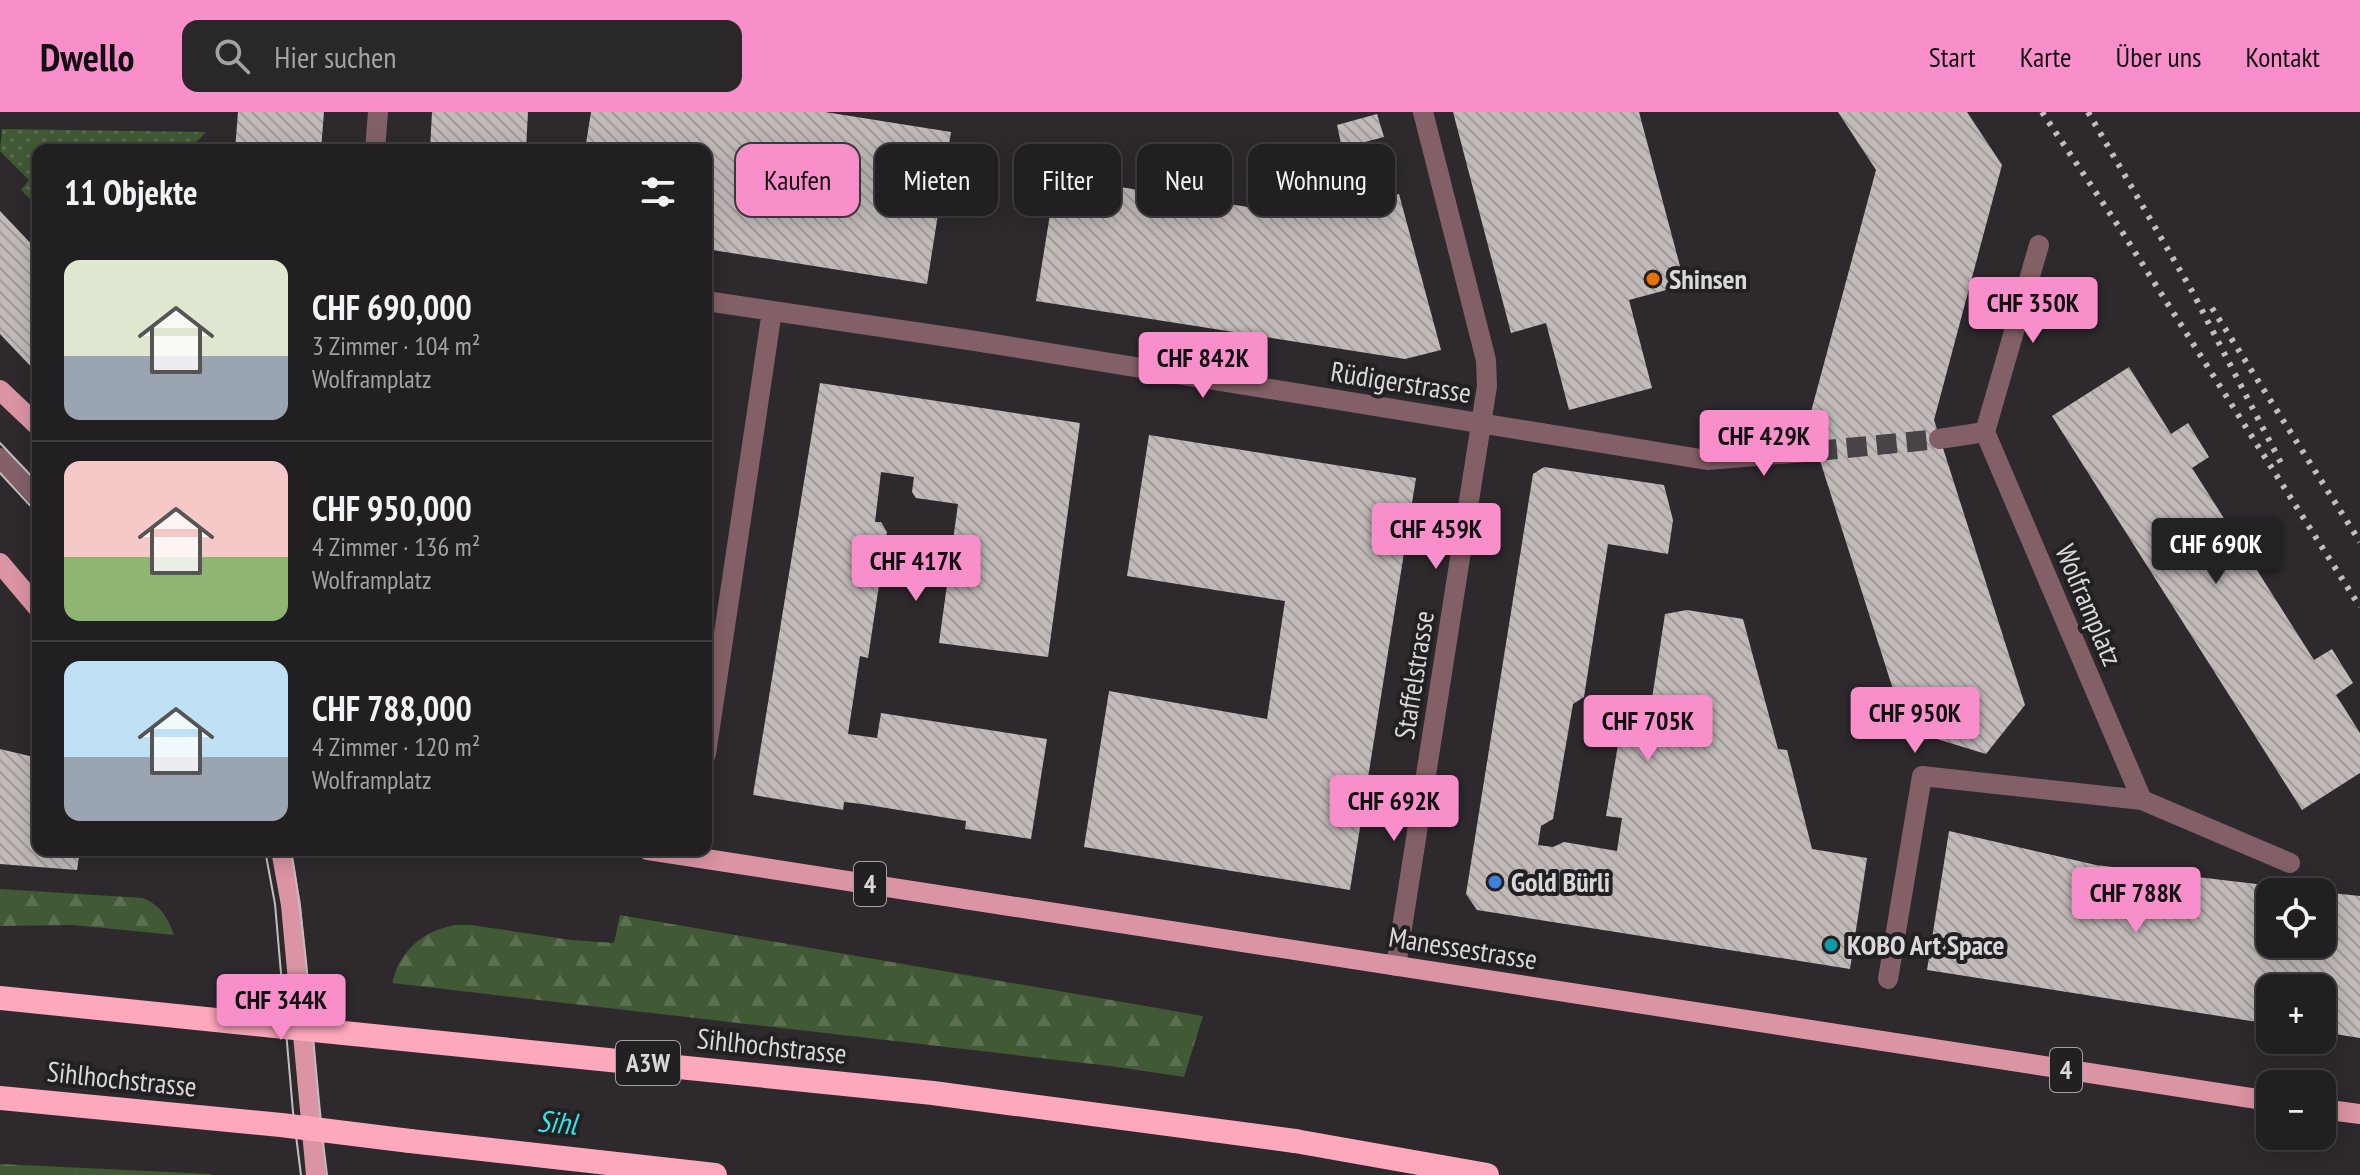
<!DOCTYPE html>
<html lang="de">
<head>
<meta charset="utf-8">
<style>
	body { margin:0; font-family:"PT Sans Narrow",sans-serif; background:#2a272a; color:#f1f3f6; height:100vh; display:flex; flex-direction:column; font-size:30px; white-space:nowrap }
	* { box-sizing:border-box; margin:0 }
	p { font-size:26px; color:#a2a2a5 }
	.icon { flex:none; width:44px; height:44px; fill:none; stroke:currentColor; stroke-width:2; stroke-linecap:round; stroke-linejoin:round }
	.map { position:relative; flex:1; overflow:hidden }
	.drawer { position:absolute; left:32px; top:32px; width:680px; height:712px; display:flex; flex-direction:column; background:#221f22; border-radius:16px; box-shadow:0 4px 20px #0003,0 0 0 2px #3f3d40 }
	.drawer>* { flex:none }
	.guide { position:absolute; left:736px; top:32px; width:760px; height:72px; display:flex; gap:16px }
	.controls { position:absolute; left:2256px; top:766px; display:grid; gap:16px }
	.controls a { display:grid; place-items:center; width:80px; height:80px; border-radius:16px; background:#221f22; box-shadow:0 4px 20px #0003,0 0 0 2px #3f3d40; font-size:40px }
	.price { position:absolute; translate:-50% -68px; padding:0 18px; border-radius:8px; background:#f98fca; color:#111; font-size:26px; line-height:52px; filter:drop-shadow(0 2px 4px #0008) }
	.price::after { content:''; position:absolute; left:50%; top:48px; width:24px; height:18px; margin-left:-12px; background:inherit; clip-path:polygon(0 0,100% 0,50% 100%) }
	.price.on { background:#222; color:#fff }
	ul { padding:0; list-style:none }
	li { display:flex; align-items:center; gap:24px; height:200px; padding:0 32px }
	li+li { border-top:2px solid #3f3d40 }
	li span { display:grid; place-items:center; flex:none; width:224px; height:160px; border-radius:16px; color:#555 }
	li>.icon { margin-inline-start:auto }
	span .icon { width:96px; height:96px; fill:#fffc; stroke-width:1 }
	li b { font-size:34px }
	h2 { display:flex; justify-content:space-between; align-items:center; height:96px; padding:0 32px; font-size:34px }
	.tag { padding:0 28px; border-radius:16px; background:#221f22; box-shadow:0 4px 20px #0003,0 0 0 2px #3f3d40; font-size:28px; line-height:72px }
	.tag.on { background:#f98fca; color:#111 }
	header { display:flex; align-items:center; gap:48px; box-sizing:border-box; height:112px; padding:0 40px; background:#f98fca; color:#111 }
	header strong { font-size:38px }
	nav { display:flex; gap:44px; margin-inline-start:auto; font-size:28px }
	.search { width:560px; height:72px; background:#2a272a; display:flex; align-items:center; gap:20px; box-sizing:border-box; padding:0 28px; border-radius:16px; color:#a2a2a5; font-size:30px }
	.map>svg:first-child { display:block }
	.forest { fill:url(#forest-firs) }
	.garden { fill:url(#garden-dots) }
	.pier { fill:#2d292d }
	.building { fill:url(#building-back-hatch) }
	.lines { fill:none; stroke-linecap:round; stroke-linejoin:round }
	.minor-tunnel { stroke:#474347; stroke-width:20; stroke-dasharray:20 10; stroke-linecap:butt }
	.minor { stroke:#836067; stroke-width:20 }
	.major { stroke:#db94a3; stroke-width:20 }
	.highway { stroke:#fea8bb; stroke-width:24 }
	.tram { stroke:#c1bec1; stroke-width:2 }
	.rail { stroke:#c1bec1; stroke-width:6; stroke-dasharray:4 8; stroke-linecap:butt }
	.highway-bridge { stroke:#fea8bb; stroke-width:24 }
	.food-dot { fill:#e8710a; stroke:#232023; stroke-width:3 }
	.shop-dot { fill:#3f7fe0; stroke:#232023; stroke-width:3 }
	.culture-dot { fill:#0f9aa8; stroke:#232023; stroke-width:3 }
	.labels { text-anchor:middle; stroke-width:8; stroke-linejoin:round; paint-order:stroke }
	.shield { fill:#232023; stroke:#a4a1a4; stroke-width:2 }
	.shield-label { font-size:26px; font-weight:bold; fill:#dbd8db }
	.poi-label { font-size:28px; font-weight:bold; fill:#dbd8db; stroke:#232023; text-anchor:start }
	.street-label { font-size:28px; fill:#dbd8db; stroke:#232023 }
	.water-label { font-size:30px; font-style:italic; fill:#34e3e6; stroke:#232023 }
</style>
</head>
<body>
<header>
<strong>Dwello</strong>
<div class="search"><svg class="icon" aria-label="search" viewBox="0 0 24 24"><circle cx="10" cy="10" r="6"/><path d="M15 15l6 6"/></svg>Hier suchen</div>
<nav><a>Start</a><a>Karte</a><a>Über uns</a><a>Kontakt</a></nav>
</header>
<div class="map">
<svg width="2360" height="1063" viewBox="0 0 2360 1063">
	<defs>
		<pattern id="forest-firs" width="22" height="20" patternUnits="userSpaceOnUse" patternTransform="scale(2)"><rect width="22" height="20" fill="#415934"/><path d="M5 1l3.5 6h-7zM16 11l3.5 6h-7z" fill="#5c7051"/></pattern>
		<pattern id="garden-dots" width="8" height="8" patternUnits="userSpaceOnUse" patternTransform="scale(2)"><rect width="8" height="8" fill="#415934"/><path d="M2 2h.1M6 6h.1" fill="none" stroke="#5c7051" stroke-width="1.8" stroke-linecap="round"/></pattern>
		<pattern id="building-back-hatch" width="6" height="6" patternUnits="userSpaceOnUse" patternTransform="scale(2)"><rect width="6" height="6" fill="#c1bab9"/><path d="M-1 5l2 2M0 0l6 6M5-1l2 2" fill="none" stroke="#a19c9b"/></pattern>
	</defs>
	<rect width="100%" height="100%" fill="#2d292d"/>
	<path class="forest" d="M 0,777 L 143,786 C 161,794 167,804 174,823 L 73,813 L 0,814 Z
		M 620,803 L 1203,904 L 1184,965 L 1110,954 L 392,871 C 400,834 434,810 471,813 L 571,828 L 614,831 Z
		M 0,1052 L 211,1062 L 212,1063 L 0,1063 Z"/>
	<path class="garden" d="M 2,17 L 206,20 L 189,38 L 38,38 L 38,95 L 21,78 L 29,68 L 0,39 Z"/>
	<path class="pier" d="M 173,818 L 398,850 L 392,871 L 393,880 L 958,942 L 1207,973 L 1812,1061 L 1813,1063 L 212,1063 L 208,1046 L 0,1029 L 0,845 L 179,859 Z"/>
	<path class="building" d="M 238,0 L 324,0 L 321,38 L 235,38 Z
		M 432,0 L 528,0 L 526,38 L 430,38 Z
		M 591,0 L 825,0 L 951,20 L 927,172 L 706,137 L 706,38 L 585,38 Z
		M 1453,0 L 1639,0 L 1685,173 L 1629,188 L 1652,276 L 1569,298 L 1546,211 L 1511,221 Z
		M 1838,0 L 1967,0 L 2002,53 L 1934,308 L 2025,593 L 1986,642 L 1927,624 L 1923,612 L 1906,618 L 1808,311 L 1876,58 Z
		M 1377,2 L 1384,25 L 1342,36 L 1337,13 Z
		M 1056,65 L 1312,105 L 1399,82 L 1441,238 L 1405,247 L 1036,189 Z
		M 0,99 L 38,139 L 38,262 L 0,222 Z
		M 2129,255 L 2171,322 L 2188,311 L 2209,345 L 2192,356 L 2314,548 L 2332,537 L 2353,571 L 2336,583 L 2360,621 L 2360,661 L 2302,698 L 2052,304 Z
		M 820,271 L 1080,311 L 1048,545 L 939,531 L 958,392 L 916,386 L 912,380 L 914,365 L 881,360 L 875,410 L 881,410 L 887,420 L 868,546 L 860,544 L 848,622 L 877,626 L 881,601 L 1047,627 L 1031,727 L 965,717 L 966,709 L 862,692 L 844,690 L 843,698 L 753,683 Z
		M 1149,323 L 1416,366 L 1350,778 L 1084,735 L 1109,579 L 1267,607 L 1285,489 L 1127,464 Z
		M 1544,355 L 1664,373 L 1673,408 L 1668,442 L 1608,432 L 1584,585 L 1573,592 L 1553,707 L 1541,714 L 1538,733 L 1553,735 L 1564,730 L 1617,739 L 1622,706 L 1606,704 L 1621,615 L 1647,619 L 1665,502 L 1687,498 L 1743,507 L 1778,637 L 1787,638 L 1812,737 L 1867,746 L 1850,857 L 1477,798 L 1466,782 L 1533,362 Z
		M 0,637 L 38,646 L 38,738 L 80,738 L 77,758 L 0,752 Z
		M 1949,719 L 2096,753 L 2307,778 L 2270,780 L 2270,832 L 2322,832 L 2322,780 L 2360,784 L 2360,926 L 2322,920 L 2322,876 L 2270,876 L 2270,912 L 1927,858 Z"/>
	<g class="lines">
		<path class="minor-tunnel" d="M 1817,339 L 1939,327"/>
		<path class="minor" d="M 375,38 L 378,0
			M 706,189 L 969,228 L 1707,348 L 1817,339
			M 1985,320 L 2039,133
			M 1939,327 L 1985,320 L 2142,688 L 2290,751
			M 0,346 L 38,385
			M 706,642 L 772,199
			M 1396,854 L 1487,274 L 1486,248 L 1423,0
			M 1888,867 L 1922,664 L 2142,688"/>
		<path class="major" d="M 0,278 L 38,314
			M 0,451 L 38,496
			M 281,738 L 291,793 L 316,1063
			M 648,738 L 2270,989
			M 2322,997 L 2360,1002"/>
		<path class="highway" d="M 410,1029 L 715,1063
			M 1295,1029 L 1487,1063"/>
		<path class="tram" d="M 0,331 L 38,371
			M 0,361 L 38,402
			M 265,738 L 275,792 L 293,1000 L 301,1063
			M 291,738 C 310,845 313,955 327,1063"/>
		<path class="rail" d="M 2042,0 L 2119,115 L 2360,495
			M 2088,0 L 2192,179 L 2282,353
			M 2212,196 L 2360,430"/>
		<path class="highway-bridge" d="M 0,886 L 933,981 L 1295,1029
			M 0,986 L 281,1013 L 410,1029"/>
	</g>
	<circle class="food-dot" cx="1653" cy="167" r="8"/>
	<circle class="shop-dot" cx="1495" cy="770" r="8"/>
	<circle class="culture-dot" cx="1831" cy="833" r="8"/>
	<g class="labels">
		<g class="shield">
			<rect x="854" y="750" width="32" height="44" rx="6"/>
			<rect x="616" y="929" width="64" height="44" rx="6"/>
			<rect x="2050" y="936" width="32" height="44" rx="6"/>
		</g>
		<g class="shield-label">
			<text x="870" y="781">4</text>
			<text x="648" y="960">A3W</text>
			<text x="2066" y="967">4</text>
		</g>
		<g class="poi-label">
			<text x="1669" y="177">Shinsen</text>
			<text x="1511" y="780">Gold Bürli</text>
			<text x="1847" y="843">KOBO Art Space</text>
		</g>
		<g class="street-label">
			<text transform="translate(1401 270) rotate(9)" y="10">Rüdigerstrasse</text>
			<text transform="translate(2089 493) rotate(67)" y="10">Wolframplatz</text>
			<text transform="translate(1414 563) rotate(-81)" y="10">Staffelstrasse</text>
			<text transform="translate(1463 836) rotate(9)" y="10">Manessestrasse</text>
			<text transform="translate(772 934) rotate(6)" y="10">Sihlhochstrasse</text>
			<text transform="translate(122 967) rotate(6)" y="10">Sihlhochstrasse</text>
		</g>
		<g class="water-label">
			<text transform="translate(557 1011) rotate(5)" y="10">Sihl</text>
		</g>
	</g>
</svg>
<div class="controls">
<a><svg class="icon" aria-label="locate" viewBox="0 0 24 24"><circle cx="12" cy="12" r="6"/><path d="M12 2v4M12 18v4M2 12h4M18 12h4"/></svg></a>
<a>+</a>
<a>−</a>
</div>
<b class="price" style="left:2033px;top:233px">CHF 350K</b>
<b class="price" style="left:1203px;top:288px">CHF 842K</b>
<b class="price" style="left:1764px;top:366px">CHF 429K</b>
<b class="price" style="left:1436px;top:459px">CHF 459K</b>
<b class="price on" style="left:2216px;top:474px">CHF 690K</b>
<b class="price" style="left:916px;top:491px">CHF 417K</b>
<b class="price" style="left:1915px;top:643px">CHF 950K</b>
<b class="price" style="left:1648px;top:651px">CHF 705K</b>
<b class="price" style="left:1394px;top:731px">CHF 692K</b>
<b class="price" style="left:2136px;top:823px">CHF 788K</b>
<b class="price" style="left:281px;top:930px">CHF 344K</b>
<div class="guide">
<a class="tag on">Kaufen</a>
<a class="tag">Mieten</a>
<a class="tag">Filter</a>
<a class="tag">Neu</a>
<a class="tag">Wohnung</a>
</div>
<section class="drawer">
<h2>11 Objekte<svg class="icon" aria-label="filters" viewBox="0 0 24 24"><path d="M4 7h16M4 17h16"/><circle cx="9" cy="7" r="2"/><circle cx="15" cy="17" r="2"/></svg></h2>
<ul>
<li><span style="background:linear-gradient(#dfe7d0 60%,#9aa5b1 0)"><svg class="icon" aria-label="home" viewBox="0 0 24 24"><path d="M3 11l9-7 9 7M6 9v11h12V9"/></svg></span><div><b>CHF 690,000</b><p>3 Zimmer · 104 m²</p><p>Wolframplatz</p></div></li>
<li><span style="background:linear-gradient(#f6c9c9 60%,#8fb573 0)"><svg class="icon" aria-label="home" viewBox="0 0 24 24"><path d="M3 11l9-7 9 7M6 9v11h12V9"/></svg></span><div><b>CHF 950,000</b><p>4 Zimmer · 136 m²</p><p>Wolframplatz</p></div></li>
<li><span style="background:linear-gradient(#bfe0f5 60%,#9aa5b1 0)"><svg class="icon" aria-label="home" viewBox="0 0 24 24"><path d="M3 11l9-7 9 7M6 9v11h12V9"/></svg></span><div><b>CHF 788,000</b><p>4 Zimmer · 120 m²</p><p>Wolframplatz</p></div></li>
</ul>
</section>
</div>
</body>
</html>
